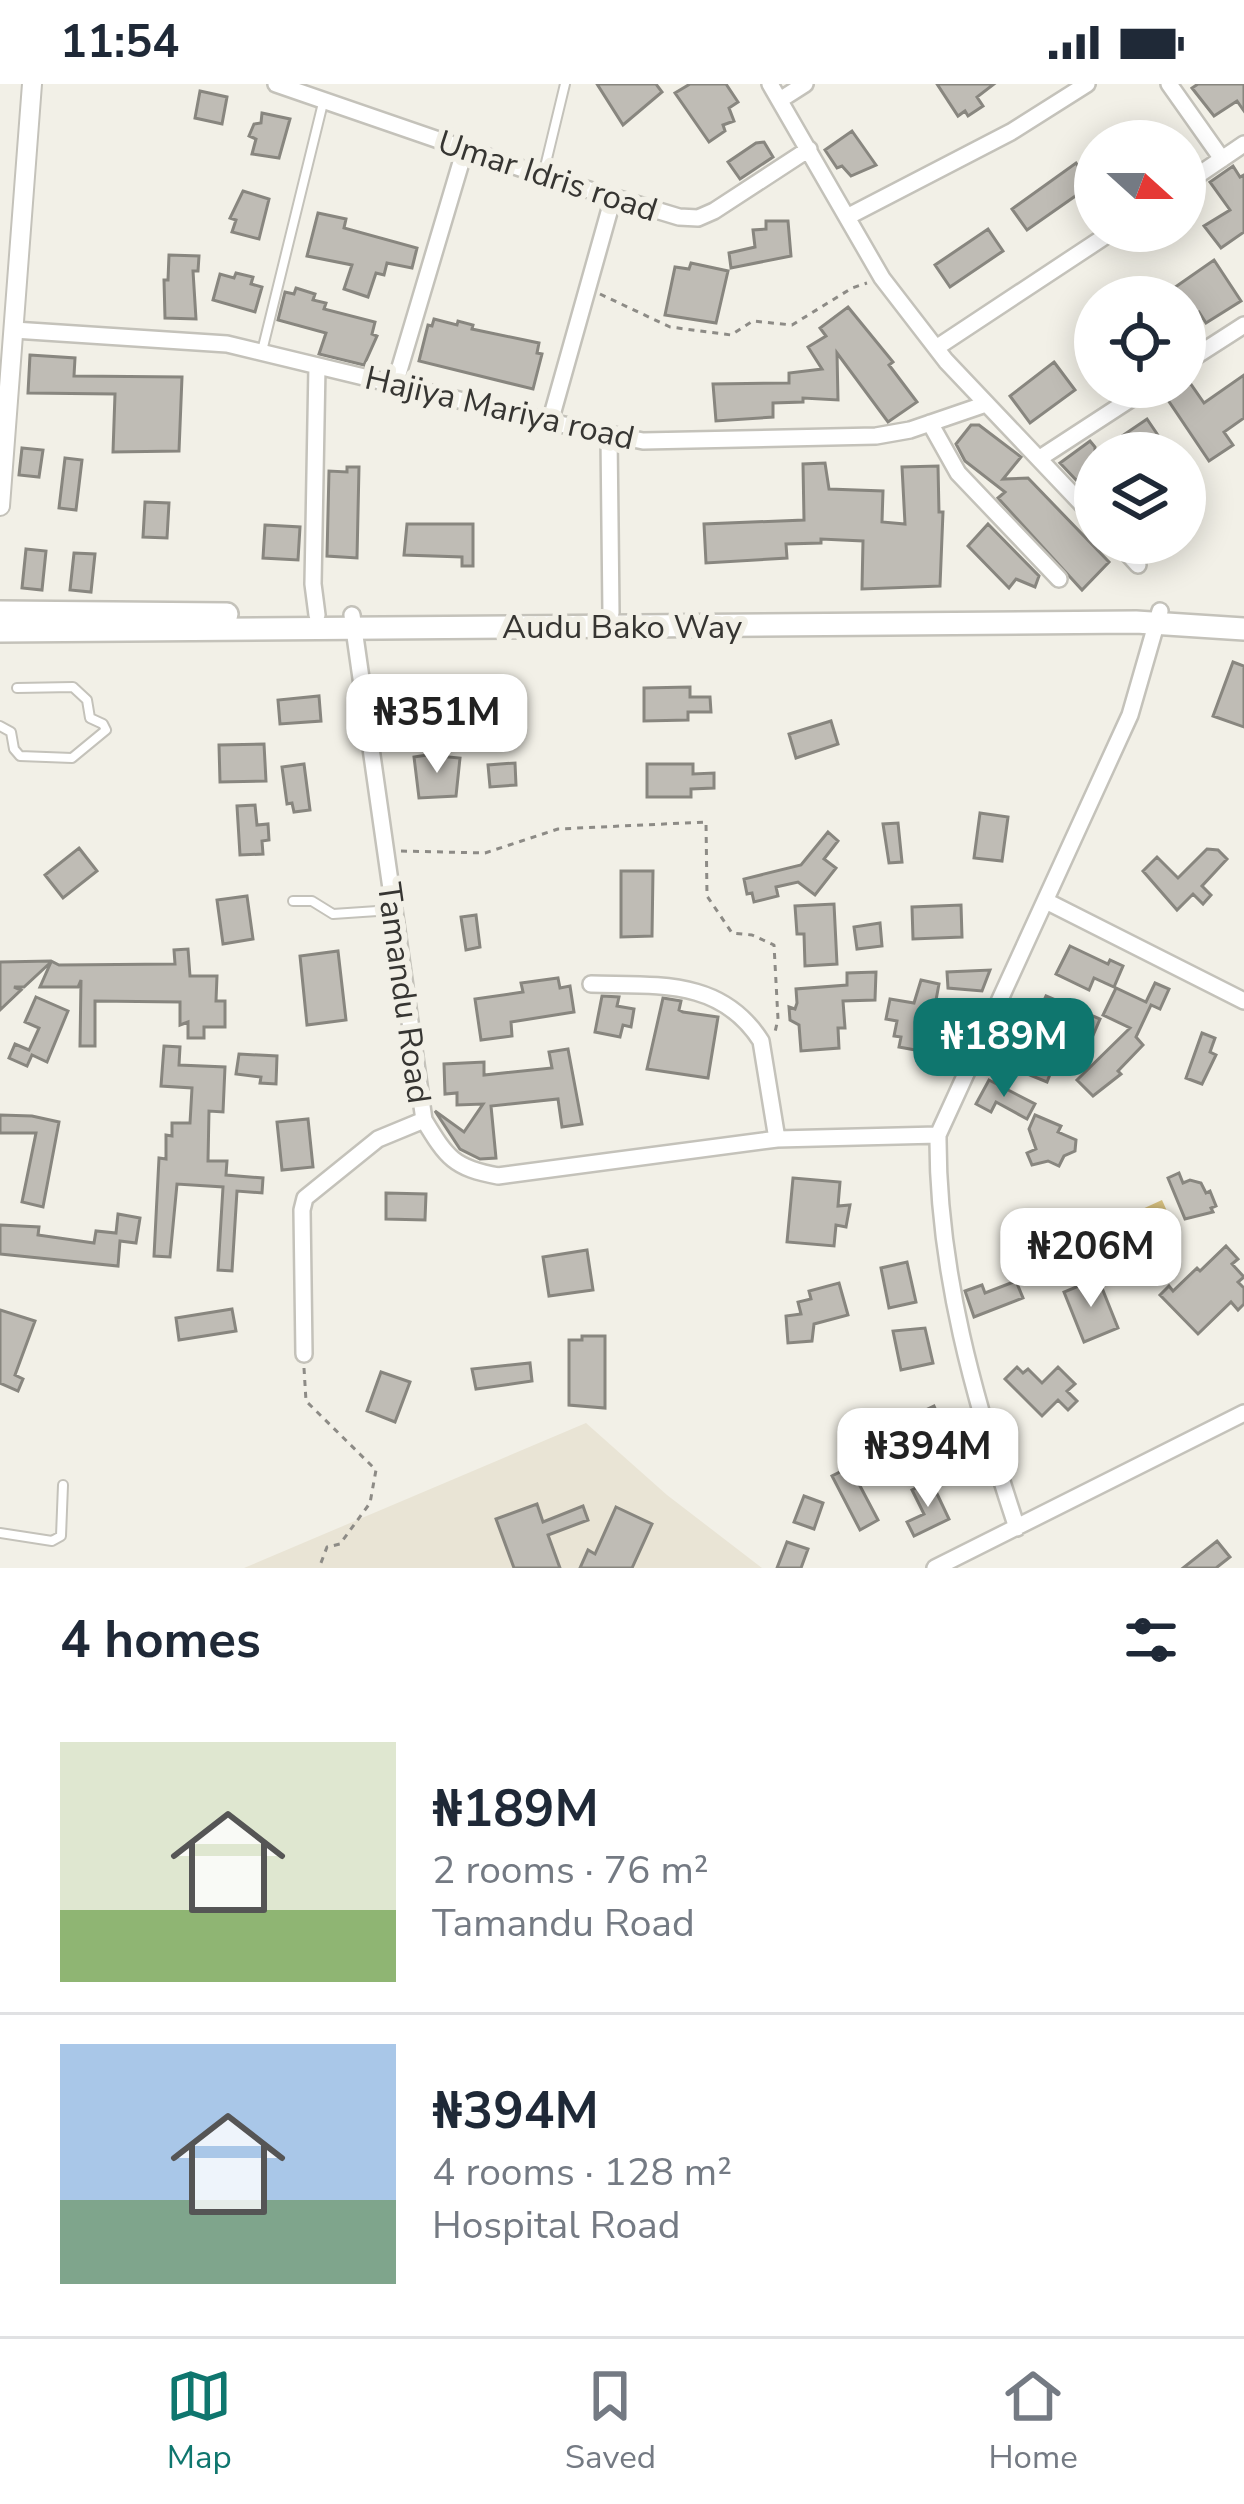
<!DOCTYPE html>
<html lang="en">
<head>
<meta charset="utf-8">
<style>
	body { margin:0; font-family:"Nunito Sans",sans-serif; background:#f2f2f3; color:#1f2937; height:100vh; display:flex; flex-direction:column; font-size:45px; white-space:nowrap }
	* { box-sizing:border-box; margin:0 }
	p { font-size:39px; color:#747a83 }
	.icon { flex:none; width:66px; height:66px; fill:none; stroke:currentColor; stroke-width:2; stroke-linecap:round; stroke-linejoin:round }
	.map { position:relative; height:1484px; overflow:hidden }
	.drawer { display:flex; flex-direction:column; background:#fff; flex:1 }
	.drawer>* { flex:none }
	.needle { width:78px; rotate:111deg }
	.buttons { position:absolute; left:1074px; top:36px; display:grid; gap:24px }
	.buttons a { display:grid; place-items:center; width:132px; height:132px; border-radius:50%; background:#fff; box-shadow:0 6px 30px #0003; font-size:60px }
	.price { position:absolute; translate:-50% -102px; padding:0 27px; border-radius:24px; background:#fff; color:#222; font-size:39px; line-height:78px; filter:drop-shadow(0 3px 6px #0008) }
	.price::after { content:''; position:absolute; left:50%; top:72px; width:36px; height:27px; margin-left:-18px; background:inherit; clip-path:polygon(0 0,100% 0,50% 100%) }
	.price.on { background:#0f766e; color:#fff }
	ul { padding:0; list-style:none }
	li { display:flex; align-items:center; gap:36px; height:300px; padding:0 60px }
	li+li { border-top:3px solid #e0e1e3 }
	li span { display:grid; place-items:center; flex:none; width:336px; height:240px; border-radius:0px; color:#555 }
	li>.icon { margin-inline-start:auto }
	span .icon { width:144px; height:144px; fill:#fffc; stroke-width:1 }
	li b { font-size:51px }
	h2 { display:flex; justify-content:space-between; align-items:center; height:144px; padding:0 60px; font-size:51px }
	.status { display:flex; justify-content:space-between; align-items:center; height:84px; padding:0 60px; background:#fff; direction:ltr }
	.status svg { height:33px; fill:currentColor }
	.menu { display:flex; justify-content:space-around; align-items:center; height:168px; border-top:3px solid #e0e1e3; background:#fff; font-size:33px; color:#747a83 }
	.menu a { display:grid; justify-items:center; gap:6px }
	.menu .on { color:#0f766e }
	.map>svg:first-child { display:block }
	.built { fill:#e9e4d5 }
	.green { fill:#d3bd7d }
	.building { fill:#bfbcb5; stroke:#88867f; stroke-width:3 }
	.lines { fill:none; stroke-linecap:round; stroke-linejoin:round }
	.service-casing { stroke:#c4c2ba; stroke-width:12 }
	.minor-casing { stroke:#c4c2ba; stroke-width:20 }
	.tertiary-casing { stroke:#c4c2ba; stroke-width:22 }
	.secondary-casing { stroke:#c4c2ba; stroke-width:26 }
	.path { stroke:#8d8b86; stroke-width:3; stroke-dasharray:6 6; stroke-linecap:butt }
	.service { stroke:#fff; stroke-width:8 }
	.minor { stroke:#fff; stroke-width:15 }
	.tertiary { stroke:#fff; stroke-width:18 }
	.secondary { stroke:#fff; stroke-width:21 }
	.labels { text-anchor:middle; stroke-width:12; stroke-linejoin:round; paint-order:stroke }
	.street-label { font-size:33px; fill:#363532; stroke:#f2f0e7 }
</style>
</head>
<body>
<div class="status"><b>11:54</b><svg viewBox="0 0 49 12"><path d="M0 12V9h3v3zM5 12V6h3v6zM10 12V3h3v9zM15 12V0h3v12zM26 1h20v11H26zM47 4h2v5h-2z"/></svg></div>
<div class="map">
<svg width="1244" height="1484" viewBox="0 0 1244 1484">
	<rect width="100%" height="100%" fill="#f2f0e7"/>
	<path class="built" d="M 586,1339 L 667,1411 L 762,1484 L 244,1484 Z"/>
	<path class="green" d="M 1162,1116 L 1171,1136 L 1124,1157 L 1116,1137 Z"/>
	<path class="building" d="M 597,0 L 656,0 L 662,8 L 623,41 Z
		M 690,0 L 726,0 L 738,18 L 729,24 L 734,37 L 723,41 L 725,47 L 709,58 L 675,9 Z
		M 937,0 L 994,0 L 977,13 L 983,22 L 968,32 L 965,27 L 958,32 Z
		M 1198,0 L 1244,0 L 1244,27 L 1237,17 L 1214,32 L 1192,4 Z
		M 200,7 L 227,13 L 222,40 L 195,34 Z
		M 262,29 L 290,35 L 279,74 L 252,70 L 256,55 L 249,52 L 254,40 L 261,39 Z
		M 852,47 L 876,81 L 851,92 L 842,82 L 837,84 L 825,66 Z
		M 764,58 L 773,73 L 740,95 L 728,78 L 756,59 Z
		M 1076,79 L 1091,101 L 1027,146 L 1012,125 Z
		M 1233,82 L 1240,93 L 1244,91 L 1244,148 L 1221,164 L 1204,142 L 1230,126 L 1210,98 Z
		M 243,107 L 269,115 L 259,155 L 232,148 L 236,136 L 230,134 Z
		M 318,129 L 346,135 L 344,144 L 417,164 L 412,184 L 387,179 L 384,191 L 376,189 L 368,213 L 344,205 L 352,181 L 307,172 Z
		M 766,137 L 788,137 L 791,172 L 731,184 L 729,169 L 755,163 L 753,146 L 766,145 Z
		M 988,145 L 1003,167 L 950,203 L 935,181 Z
		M 169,171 L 199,172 L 198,187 L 193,187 L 196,235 L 165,234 L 164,196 L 168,196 Z
		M 1214,176 L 1241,217 L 1206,239 L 1199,228 L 1185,237 L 1185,213 L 1161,213 Z
		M 691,179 L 728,187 L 716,239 L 665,231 L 675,183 L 689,185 Z
		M 236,189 L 253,193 L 251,200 L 262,203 L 255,228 L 213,216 L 220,190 L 234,194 Z
		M 296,204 L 315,210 L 313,216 L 326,219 L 324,225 L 375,238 L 372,250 L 377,252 L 364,281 L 319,270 L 326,249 L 278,236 L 285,208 L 294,210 Z
		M 848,223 L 893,278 L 889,281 L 917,318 L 888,338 L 837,269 L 838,316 L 803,314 L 803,318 L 773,319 L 773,333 L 716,337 L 713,300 L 789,299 L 789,289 L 822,285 L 808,263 L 826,252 L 820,244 Z
		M 434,235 L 457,241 L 458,237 L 473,241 L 472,245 L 539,259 L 537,269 L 542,270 L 533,305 L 419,277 L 428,241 L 432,242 Z
		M 30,271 L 75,274 L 74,292 L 182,293 L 179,367 L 113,368 L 115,310 L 28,309 Z
		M 1054,278 L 1075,306 L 1030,339 L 1010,312 Z
		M 1244,291 L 1244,334 L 1224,348 L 1233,361 L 1209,377 L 1168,316 L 1190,299 L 1204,319 Z
		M 1147,335 L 1170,369 L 1097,369 Z
		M 971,341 L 979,341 L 1021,373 L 1003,395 L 1028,394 L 1109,478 L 1082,506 L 998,414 L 1005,408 L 965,377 L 956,360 Z
		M 1090,357 L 1095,363 L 1095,386 L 1076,396 L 1060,379 Z
		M 22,364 L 43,366 L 39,393 L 19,391 Z
		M 65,374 L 82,376 L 76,426 L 59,424 Z
		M 825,379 L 829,405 L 883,407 L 882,438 L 905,440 L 902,383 L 938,382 L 939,428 L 943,428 L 940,502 L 862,505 L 863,457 L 821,455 L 821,459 L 786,460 L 787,474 L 706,479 L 704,440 L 804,436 L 803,380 Z
		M 347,383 L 359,383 L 357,474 L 327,472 L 329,387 L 347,388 Z
		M 145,418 L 169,419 L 167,454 L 143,453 Z
		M 407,440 L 473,440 L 473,482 L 462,482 L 462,473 L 404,471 Z
		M 988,440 L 1039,492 L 1035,503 L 1016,495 L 1009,504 L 968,462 Z
		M 265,441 L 300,443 L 298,476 L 263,474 Z
		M 26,465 L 46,467 L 42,506 L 22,504 Z
		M 74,469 L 95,470 L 91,508 L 70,506 Z
		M 1233,578 L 1244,582 L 1244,643 L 1213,632 Z
		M 690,603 L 690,613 L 710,613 L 711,628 L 688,628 L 688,636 L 644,637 L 644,604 Z
		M 319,612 L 321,637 L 280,640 L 278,616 Z
		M 831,637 L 838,660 L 796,674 L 789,650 Z
		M 264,660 L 266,697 L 220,698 L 219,661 Z
		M 427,671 L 460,674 L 456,712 L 419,714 L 414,673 Z
		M 515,679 L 516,701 L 490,703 L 488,681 Z
		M 304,680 L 310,726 L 294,728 L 292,719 L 287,720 L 282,683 Z
		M 647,680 L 693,680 L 693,690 L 714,689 L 714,704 L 691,705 L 691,713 L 647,713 Z
		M 255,721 L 257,741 L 268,740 L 269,756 L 262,757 L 263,770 L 240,771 L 237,722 Z
		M 980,729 L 1008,733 L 1002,777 L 974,774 Z
		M 898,739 L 902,778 L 889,779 L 883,740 Z
		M 828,748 L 838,757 L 824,775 L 836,784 L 815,811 L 798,798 L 776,803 L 778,812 L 754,818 L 752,809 L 747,810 L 744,795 L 801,781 Z
		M 79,764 L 97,787 L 63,814 L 45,791 Z
		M 1207,765 L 1218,766 L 1227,775 L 1202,802 L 1211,811 L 1203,820 L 1193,810 L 1177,826 L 1143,787 L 1157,773 L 1178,794 Z
		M 621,787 L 653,787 L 652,852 L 621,853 Z
		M 247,812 L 253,855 L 223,860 L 217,816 Z
		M 834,820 L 837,880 L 805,882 L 804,850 L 797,850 L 795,822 Z
		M 961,821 L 962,853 L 913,855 L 912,823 Z
		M 476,831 L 480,863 L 466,866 L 461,833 Z
		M 880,839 L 882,862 L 857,865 L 854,843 Z
		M 1070,862 L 1108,880 L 1110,876 L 1123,882 L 1114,903 L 1094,894 L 1089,906 L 1056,890 Z
		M 188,865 L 190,892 L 217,892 L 216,917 L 225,917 L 225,943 L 204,943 L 204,954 L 188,954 L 188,938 L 180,941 L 180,918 L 95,917 L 95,962 L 80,962 L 81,896 L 78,903 L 40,903 L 51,878 L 24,903 L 14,903 L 21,906 L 0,926 L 0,878 L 51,877 L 59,881 L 175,880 L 174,866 Z
		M 338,867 L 346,936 L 307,941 L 300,872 Z
		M 990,886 L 982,907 L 948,904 L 947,888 Z
		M 876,888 L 875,916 L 843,917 L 845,944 L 838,944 L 839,964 L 801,967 L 799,941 L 790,936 L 789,923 L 795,925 L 797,919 L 796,905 L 847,901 L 847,889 Z
		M 558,894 L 560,904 L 570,902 L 574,928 L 511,938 L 512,952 L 481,956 L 475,915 L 523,908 L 521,899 Z
		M 921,896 L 939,900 L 933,932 L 934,941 L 953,944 L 948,972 L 899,963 L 901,953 L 894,952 L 897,937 L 886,935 L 890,915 L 914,919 Z
		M 1155,899 L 1169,905 L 1160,925 L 1151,921 L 1136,953 L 1143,961 L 1118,987 L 1121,990 L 1093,1012 L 1077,996 L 1130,944 L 1103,931 L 1116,904 L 1146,918 Z
		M 602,912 L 619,913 L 617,922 L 634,925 L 631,943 L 623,941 L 620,953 L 595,948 Z
		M 1046,912 L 1100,935 L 1091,956 L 1061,948 L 1059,952 L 1033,941 Z
		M 36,913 L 68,927 L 47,978 L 32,971 L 27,982 L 9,974 L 15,960 L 29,966 L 39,944 L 25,938 Z
		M 663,914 L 681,917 L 679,926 L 683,928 L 718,933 L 708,994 L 647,985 Z
		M 1202,949 L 1215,954 L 1210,968 L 1216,971 L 1202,1000 L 1186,994 Z
		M 1018,959 L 1056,975 L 1047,998 L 1008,982 Z
		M 164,962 L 180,963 L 179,981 L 225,983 L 223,1028 L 209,1027 L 208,1077 L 227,1077 L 226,1091 L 263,1094 L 262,1109 L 237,1107 L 232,1187 L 218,1186 L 223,1103 L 177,1100 L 170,1173 L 154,1172 L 159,1074 L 166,1075 L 166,1051 L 172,1052 L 172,1039 L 190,1039 L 192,1004 L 161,1002 Z
		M 568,965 L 582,1040 L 562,1043 L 558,1015 L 491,1022 L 496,1074 L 480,1075 L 460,1065 L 435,1027 L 464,1048 L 483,1020 L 457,1021 L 457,1009 L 445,1010 L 444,980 L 484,978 L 484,991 L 552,984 L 549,968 Z
		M 239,970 L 277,972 L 276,1000 L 260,999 L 261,993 L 236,990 Z
		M 989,996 L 1035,1020 L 1027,1035 L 996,1018 L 991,1028 L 976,1020 Z
		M 0,1031 L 32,1032 L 59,1038 L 43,1123 L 22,1118 L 36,1049 L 0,1049 Z
		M 1035,1031 L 1061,1042 L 1058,1048 L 1076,1056 L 1075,1067 L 1064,1072 L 1059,1082 L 1048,1077 L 1032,1081 L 1027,1069 L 1036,1065 L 1029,1045 Z
		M 308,1035 L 313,1083 L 282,1086 L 277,1038 Z
		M 1179,1089 L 1183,1099 L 1190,1096 L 1201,1099 L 1206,1109 L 1210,1107 L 1216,1122 L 1211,1124 L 1213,1128 L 1185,1135 L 1168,1094 Z
		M 793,1094 L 840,1098 L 838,1122 L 850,1121 L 846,1143 L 836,1141 L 834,1162 L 787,1158 Z
		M 386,1109 L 426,1110 L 425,1136 L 386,1135 Z
		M 118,1130 L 140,1134 L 136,1159 L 120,1157 L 118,1182 L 0,1170 L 0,1141 L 39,1143 L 38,1151 L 94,1159 L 96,1147 L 116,1149 Z
		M 1039,1133 L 1068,1146 L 1064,1154 L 1074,1159 L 1059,1195 L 1043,1188 L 1039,1197 L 1011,1185 L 1018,1157 L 1008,1153 L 1015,1139 L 1026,1144 Z
		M 1226,1162 L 1238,1175 L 1232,1180 L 1244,1193 L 1238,1198 L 1244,1204 L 1244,1220 L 1238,1226 L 1231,1218 L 1198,1250 L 1160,1211 L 1169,1202 L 1173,1207 L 1197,1184 L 1200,1187 Z
		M 587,1166 L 593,1206 L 549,1212 L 543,1173 Z
		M 907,1178 L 916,1218 L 889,1224 L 881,1184 Z
		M 1098,1194 L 1118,1244 L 1084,1258 L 1064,1208 Z
		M 1016,1197 L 1023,1214 L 974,1233 L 965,1207 L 982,1201 L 985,1209 Z
		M 839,1199 L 848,1231 L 814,1240 L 812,1257 L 788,1259 L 786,1232 L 801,1230 L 798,1218 L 811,1215 L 809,1207 Z
		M 232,1225 L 236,1247 L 179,1256 L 176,1234 Z
		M 0,1226 L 35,1237 L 15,1291 L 23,1295 L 18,1307 L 0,1299 Z
		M 925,1244 L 933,1279 L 901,1286 L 893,1247 Z
		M 582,1252 L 605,1252 L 605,1324 L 569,1321 L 569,1256 L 582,1256 Z
		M 530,1279 L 532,1297 L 476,1305 L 472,1285 Z
		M 1017,1283 L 1023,1289 L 1028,1285 L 1042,1299 L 1058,1283 L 1075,1300 L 1067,1307 L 1077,1317 L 1068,1326 L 1058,1316 L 1042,1332 L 1005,1295 Z
		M 381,1288 L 410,1298 L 395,1338 L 367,1327 Z
		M 934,1322 L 948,1353 L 920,1365 L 907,1335 Z
		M 850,1383 L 878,1436 L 860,1446 L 832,1392 Z
		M 931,1397 L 949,1435 L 914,1452 L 907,1438 L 924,1430 L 912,1406 Z
		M 804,1412 L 823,1419 L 814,1445 L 794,1438 Z
		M 537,1420 L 543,1438 L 583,1422 L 588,1436 L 548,1451 L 560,1484 L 514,1484 L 496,1435 Z
		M 616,1423 L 652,1440 L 632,1484 L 580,1484 L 588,1466 L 595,1470 Z
		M 1217,1457 L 1230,1473 L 1216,1484 L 1183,1484 Z
		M 787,1458 L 808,1465 L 801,1484 L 777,1484 Z"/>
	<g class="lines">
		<g class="service-casing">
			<path id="service" d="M 543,91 L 565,0
				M 262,267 L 323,19
				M 0,642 L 11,648 L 14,665 L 20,672 L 72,674 L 106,646 L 103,640 L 90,634 L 87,616 L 73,603 L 17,604
				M 293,817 L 312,817 L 333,830 L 392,826
				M 0,1449 L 52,1457 L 61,1452 L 63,1401"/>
		</g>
		<g class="minor-casing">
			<path id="minor" d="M 276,0 L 543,92 L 679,133 L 698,134 L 714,127 L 809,65
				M 770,0 L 882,194 L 946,277 L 1095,434
				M 1169,0 L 1222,75
				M 780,16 L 805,0
				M 1185,100 L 1244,60
				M 847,133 L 1011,48 L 1087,0
				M 14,246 L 227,260 L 550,338 L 643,357 L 876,352 L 910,346 L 986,320
				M 936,264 L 1113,147
				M 1185,279 L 1244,241
				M 395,300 L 465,65
				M 550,338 L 613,114
				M 930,339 L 958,389 L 1059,495
				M 609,352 L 611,529
				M 1040,374 L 1149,303
				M 1118,459 L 1138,481
				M 317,531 L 313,500 L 317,282
				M 352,531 L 424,1036 C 447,1074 454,1084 498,1092 L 777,1055 L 938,1051 L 1130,631 L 1160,527
				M 1046,817 L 1244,917
				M 591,900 C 657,902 721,894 761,957 L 777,1055
				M 938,1051 C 937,1186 975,1317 1017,1444
				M 304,1270 L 302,1126 L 305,1114 L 378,1055 L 424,1036
				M 935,1484 L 1244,1329"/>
		</g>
		<g class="tertiary-casing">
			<path id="tertiary" d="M 0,422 L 32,0"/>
		</g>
		<g class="secondary-casing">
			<path id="secondary" d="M 0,528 L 227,530
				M 0,547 L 1136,538 L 1244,545"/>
		</g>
		<path class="path" d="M 600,210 L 670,243 L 731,251 L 753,237 L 792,241 L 852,204 L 867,199
			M 401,767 L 485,769 L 558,745 L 706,738 L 707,812 L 732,849 L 752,851 L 774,861 L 778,935 L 775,948
			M 304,1284 L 306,1317 L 376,1386 L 370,1419 L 340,1460 L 327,1463 L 319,1484"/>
		<use href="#service" class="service"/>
		<use href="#minor" class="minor"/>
		<use href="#tertiary" class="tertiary"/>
		<use href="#secondary" class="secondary"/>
	</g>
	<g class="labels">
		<g class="street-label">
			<text transform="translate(548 91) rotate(18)" y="12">Umar Idris road</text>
			<text transform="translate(500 323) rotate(13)" y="12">Hajiya Mariya road</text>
			<text x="622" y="554">Audu Bako Way</text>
			<text transform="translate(405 909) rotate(82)" y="12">Tamandu Road</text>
		</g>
	</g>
</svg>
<div class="buttons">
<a><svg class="needle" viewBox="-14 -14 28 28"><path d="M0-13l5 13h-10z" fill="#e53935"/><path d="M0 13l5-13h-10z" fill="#747a83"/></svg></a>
<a><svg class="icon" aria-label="locate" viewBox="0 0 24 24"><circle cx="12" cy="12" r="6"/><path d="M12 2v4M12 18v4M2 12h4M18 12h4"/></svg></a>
<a><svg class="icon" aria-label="layers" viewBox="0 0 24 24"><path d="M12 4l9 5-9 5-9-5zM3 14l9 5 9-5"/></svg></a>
</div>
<b class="price" style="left:437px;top:692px">₦351M</b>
<b class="price on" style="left:1004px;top:1016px">₦189M</b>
<b class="price" style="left:1091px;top:1226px">₦206M</b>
<b class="price" style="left:928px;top:1426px">₦394M</b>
</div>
<section class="drawer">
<h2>4 homes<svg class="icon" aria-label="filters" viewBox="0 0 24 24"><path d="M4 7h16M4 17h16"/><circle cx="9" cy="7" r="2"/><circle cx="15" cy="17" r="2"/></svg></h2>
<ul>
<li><span style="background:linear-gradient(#dfe7d0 70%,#8fb573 0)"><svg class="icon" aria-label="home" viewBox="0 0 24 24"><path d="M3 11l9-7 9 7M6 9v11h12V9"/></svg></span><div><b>₦189M</b><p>2 rooms · 76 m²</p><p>Tamandu Road</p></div></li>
<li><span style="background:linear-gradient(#a9c7e8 65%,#7fa58c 0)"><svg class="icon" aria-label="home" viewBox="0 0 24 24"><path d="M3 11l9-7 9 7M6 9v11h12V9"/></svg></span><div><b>₦394M</b><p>4 rooms · 128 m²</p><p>Hospital Road</p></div></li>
</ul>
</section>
<nav class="menu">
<a class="on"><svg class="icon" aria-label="map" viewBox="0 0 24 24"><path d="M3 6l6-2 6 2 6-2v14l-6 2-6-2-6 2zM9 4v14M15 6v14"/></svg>Map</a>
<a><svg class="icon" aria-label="saved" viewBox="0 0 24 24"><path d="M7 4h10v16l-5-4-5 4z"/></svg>Saved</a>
<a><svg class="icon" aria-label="home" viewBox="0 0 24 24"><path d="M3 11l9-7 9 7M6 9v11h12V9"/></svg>Home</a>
</nav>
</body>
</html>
